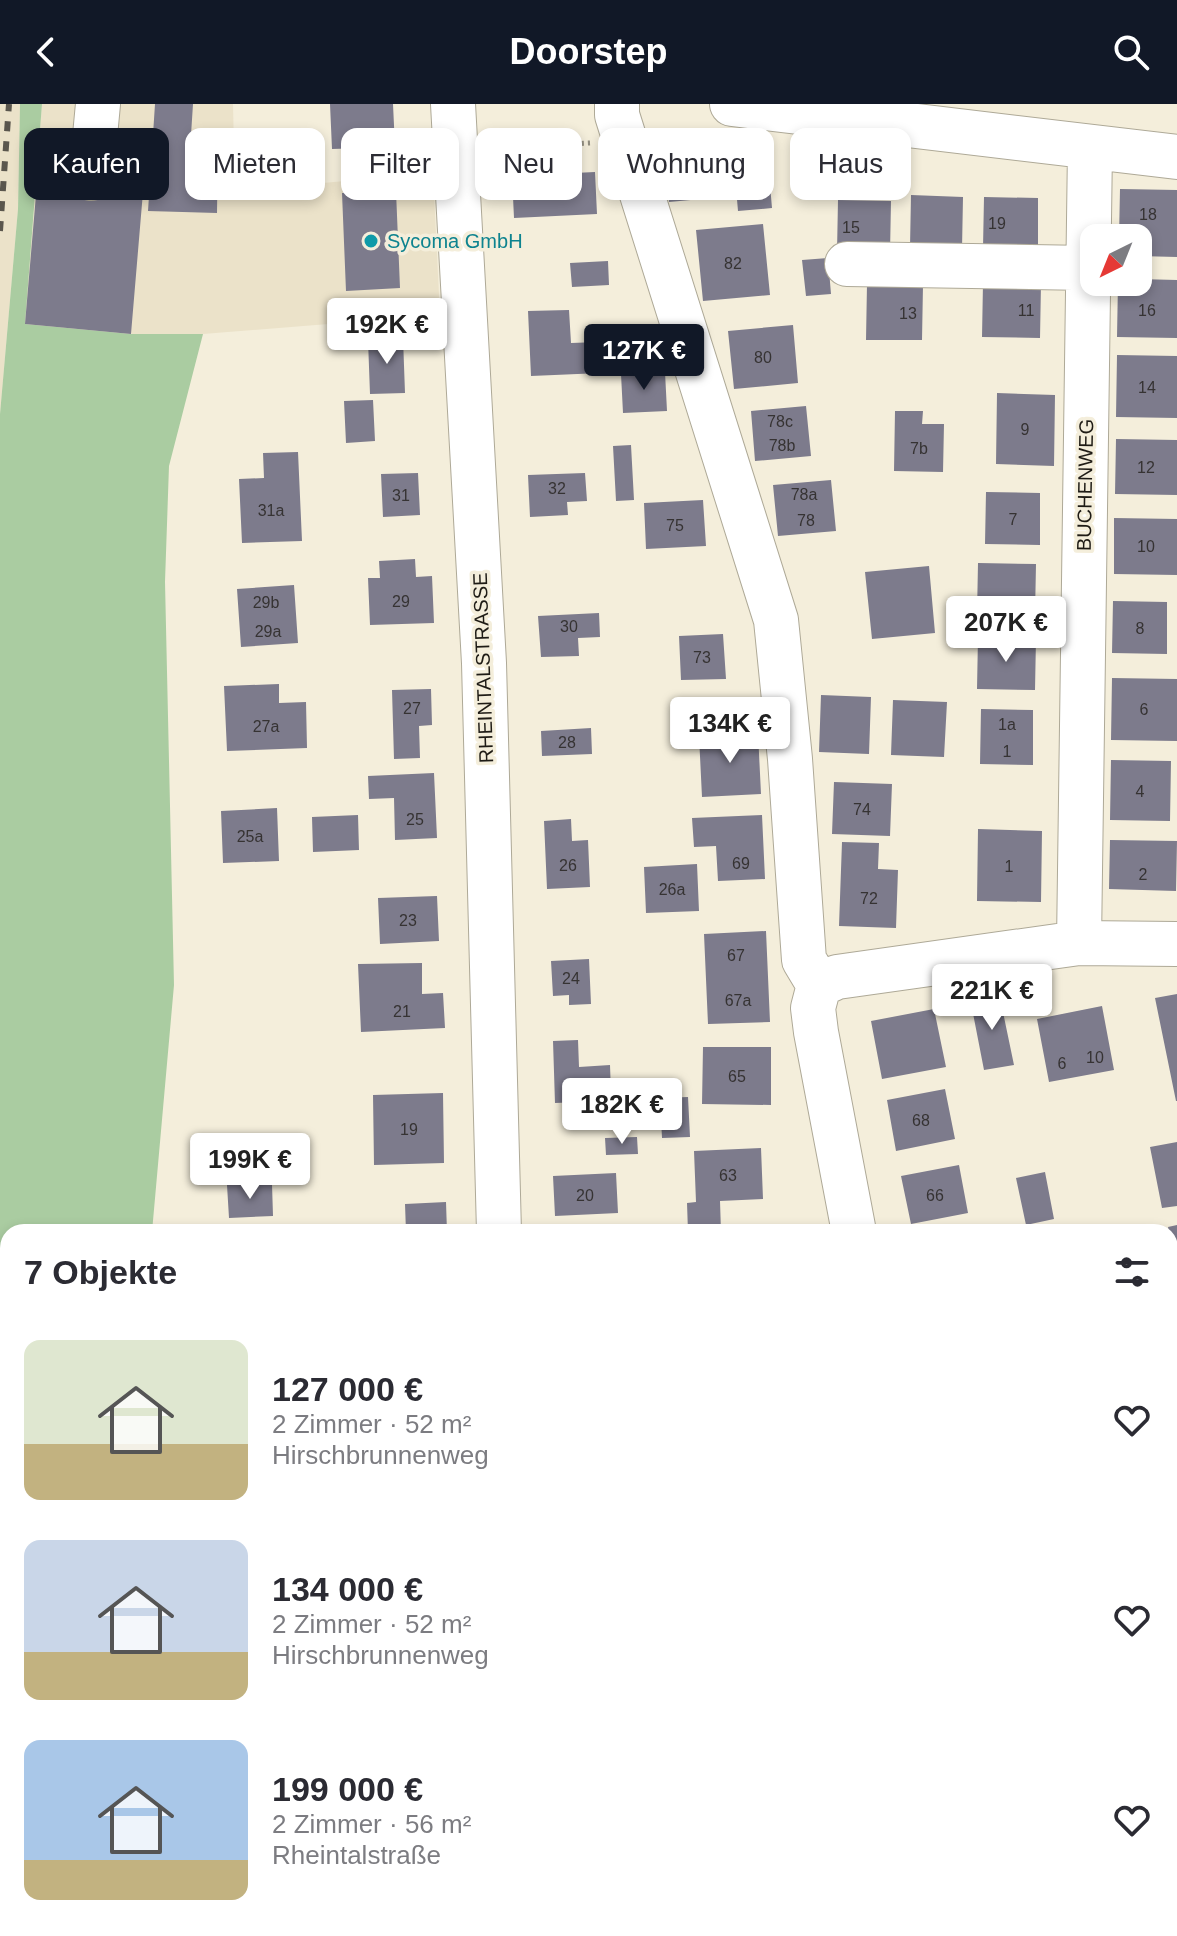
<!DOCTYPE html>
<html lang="de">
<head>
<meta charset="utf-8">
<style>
	body { margin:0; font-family:Arial,sans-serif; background:#f2f2f3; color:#2b2b33; height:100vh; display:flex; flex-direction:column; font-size:30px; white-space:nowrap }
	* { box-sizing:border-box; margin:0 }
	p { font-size:26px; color:#7c7c81 }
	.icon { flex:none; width:44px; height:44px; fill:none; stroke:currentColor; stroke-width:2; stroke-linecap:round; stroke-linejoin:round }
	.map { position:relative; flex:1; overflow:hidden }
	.side { position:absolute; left:0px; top:1120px; width:1178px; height:712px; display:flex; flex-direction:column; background:#fff; border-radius:24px 24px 0 0; box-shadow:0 4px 12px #0003 }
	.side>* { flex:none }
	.top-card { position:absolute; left:24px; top:24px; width:1130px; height:72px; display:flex; gap:16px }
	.needle { width:52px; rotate:223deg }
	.fabs { position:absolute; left:1080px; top:120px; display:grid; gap:16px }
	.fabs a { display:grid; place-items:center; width:72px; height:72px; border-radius:16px; background:#fff; box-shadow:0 4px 12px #0003; font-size:40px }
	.price { position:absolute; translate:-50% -68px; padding:0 18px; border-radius:8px; background:#fff; color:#222; font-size:26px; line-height:52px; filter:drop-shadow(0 2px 4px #0008) }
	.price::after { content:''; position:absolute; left:50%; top:48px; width:24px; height:18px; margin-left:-12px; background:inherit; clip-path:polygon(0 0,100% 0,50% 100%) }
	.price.on { background:#111827; color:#fff }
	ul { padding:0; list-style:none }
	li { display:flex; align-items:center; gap:24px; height:200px; padding:0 24px }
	li span { display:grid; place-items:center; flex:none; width:224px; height:160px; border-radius:16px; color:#555 }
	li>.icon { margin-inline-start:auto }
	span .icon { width:96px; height:96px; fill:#fffc; stroke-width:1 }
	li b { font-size:34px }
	h2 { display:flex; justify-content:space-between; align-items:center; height:96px; padding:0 24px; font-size:34px }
	.pill { padding:0 28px; border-radius:16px; background:#fff; box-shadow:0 4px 12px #0003; font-size:28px; line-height:72px }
	.pill.on { background:#111827; color:#fff }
	header { display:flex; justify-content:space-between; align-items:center; height:104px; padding:0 24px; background:#111827; color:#fff; font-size:36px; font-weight:600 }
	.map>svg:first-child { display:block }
	.built { fill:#ebe2c9 }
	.green { fill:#aacca1 }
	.building { fill:#7d7b8c }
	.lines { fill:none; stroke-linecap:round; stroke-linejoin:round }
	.minor-casing { stroke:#aea997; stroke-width:46 }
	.path { stroke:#938f81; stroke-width:5; stroke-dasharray:8 4; stroke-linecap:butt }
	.minor { stroke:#fff; stroke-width:44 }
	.rail { stroke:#5a564d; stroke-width:6; stroke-dasharray:10 10; stroke-linecap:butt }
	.culture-dot { fill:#0f9aa8; stroke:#f4eedb; stroke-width:3 }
	.labels { text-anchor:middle; stroke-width:7; stroke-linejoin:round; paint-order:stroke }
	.number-label { font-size:16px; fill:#363333 }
	.culture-label { font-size:20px; fill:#0d838f; stroke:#f4eedb; text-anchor:start }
	.street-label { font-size:20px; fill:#1e1b15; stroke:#f4eedb }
</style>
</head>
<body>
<header><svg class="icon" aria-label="back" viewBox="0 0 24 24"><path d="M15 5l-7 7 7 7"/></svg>Doorstep<svg class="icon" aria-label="search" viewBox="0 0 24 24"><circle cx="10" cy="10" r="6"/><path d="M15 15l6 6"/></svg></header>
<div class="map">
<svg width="1177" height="1832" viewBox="0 0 1177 1832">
	<rect width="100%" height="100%" fill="#f4eedb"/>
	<path class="built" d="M 0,0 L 20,0 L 18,105 L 0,310 Z
		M 42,0 L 233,0 L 235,87 L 433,69 L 440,211 L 203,230 L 131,230 L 25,220 Z"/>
	<path class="green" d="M 20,0 L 42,0 L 25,220 L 131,230 L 203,230 L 169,362 L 165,478 L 174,881 L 152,1128 L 8,1128 L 8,1824 L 131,1824 L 130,1832 L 0,1832 L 0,310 L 18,105 Z"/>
	<path class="building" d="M 155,0 L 193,0 L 191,31 L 218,32 L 217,109 L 148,107 Z
		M 330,0 L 393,0 L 395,43 L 332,45 Z
		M 821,38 L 845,38 L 845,67 L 821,66 Z
		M 730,40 L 734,92 L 669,98 L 664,46 Z
		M 595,68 L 597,110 L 514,114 L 512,72 Z
		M 37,79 L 143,88 L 131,230 L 25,220 Z
		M 770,81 L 772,104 L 738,107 L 736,84 Z
		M 1120,85 L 1177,86 L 1177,153 L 1138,152 L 1138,134 L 1119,134 Z
		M 396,87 L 400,184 L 346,187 L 342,89 Z
		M 911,91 L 963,93 L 962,145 L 910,143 Z
		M 984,93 L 1038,94 L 1038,145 L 983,144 Z
		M 838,96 L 891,97 L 890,149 L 837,148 Z
		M 763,120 L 770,191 L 703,197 L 696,126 Z
		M 828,154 L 831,190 L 806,192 L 802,156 Z
		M 608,157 L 609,181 L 572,183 L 570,159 Z
		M 1138,175 L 1177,176 L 1177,234 L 1117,233 L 1118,178 L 1138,178 Z
		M 983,179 L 1041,179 L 1040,234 L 982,233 Z
		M 867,180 L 923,181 L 922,236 L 866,236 Z
		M 569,206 L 571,239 L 599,238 L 601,269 L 531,272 L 528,207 Z
		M 793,221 L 798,279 L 734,285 L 728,227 Z
		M 403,234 L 405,289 L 370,290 L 368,236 Z
		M 1117,251 L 1177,252 L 1177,314 L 1116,313 Z
		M 665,268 L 667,307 L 623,309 L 621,270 Z
		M 997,289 L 1055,291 L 1054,362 L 996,360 Z
		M 373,296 L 375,337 L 346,339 L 344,297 Z
		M 806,302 L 811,352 L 755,357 L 751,307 Z
		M 895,307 L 923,307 L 922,320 L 944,320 L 943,368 L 894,367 Z
		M 1116,335 L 1177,336 L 1177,391 L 1115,390 Z
		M 631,341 L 634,396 L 616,397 L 613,342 Z
		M 298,348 L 302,437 L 242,439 L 239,375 L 264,374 L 263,349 Z
		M 418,369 L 420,411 L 383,413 L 381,370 Z
		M 585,369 L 587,397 L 567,398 L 568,411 L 530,413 L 528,371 Z
		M 831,376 L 836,427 L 778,432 L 773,381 Z
		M 986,388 L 1040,389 L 1040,441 L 985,440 Z
		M 703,396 L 706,442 L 646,445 L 644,399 Z
		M 1114,414 L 1177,415 L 1177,471 L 1114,470 Z
		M 415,455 L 416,473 L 432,472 L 434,519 L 370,521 L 368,474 L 380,474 L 379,457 Z
		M 978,459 L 1036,460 L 1035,511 L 977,510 Z
		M 929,462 L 935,529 L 872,535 L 865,468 Z
		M 294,481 L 298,539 L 241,543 L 237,485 Z
		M 1113,497 L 1167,498 L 1167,550 L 1112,549 Z
		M 599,509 L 600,533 L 578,534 L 579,552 L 541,553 L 538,512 Z
		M 723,530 L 726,575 L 681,576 L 679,532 Z
		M 978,533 L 1036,534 L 1035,586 L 977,585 Z
		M 1112,574 L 1177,575 L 1177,637 L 1111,636 Z
		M 279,580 L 279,599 L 306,598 L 307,644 L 227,647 L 224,582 Z
		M 431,585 L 432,621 L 419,622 L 420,654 L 394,655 L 392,586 Z
		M 821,591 L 871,593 L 869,650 L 819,648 Z
		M 893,596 L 947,598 L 944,653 L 891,651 Z
		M 981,605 L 1033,606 L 1033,661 L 980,660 Z
		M 591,624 L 592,650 L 542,652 L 541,627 Z
		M 758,629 L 761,690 L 702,693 L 699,632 Z
		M 1111,656 L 1171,657 L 1170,717 L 1110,716 Z
		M 434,669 L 437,734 L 395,736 L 394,694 L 369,695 L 368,672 Z
		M 834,678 L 892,680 L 890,732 L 832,730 Z
		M 277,704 L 279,757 L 223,759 L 221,707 Z
		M 358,711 L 359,746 L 313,748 L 312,713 Z
		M 762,711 L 765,775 L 718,777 L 716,742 L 694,743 L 692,714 Z
		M 571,715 L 572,737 L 588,736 L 590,783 L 547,785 L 544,717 Z
		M 978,725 L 1042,727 L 1041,798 L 977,797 Z
		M 1110,736 L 1177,737 L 1176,787 L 1109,785 Z
		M 842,738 L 879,739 L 878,765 L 898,766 L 896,824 L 839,822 Z
		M 697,760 L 699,807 L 646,809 L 644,763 Z
		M 437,792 L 439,837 L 380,840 L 378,794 Z
		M 766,827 L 770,918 L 708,920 L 704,830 Z
		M 589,855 L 591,900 L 569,901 L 569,891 L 553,892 L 551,857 Z
		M 422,859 L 422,890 L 443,889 L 445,924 L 361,928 L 358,860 Z
		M 999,889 L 1014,961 L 984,966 L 970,894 Z
		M 1177,890 L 1177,997 L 1176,997 L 1155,894 Z
		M 1102,902 L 1114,966 L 1049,978 L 1037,915 Z
		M 934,905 L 946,963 L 882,975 L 871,917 Z
		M 578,936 L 579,963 L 610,961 L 611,989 L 605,989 L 606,997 L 555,999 L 553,937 Z
		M 703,943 L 771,943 L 771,1001 L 702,1000 Z
		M 945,985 L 955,1035 L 896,1047 L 887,996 Z
		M 443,989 L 444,1059 L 374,1061 L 373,991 Z
		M 688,993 L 690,1033 L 662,1034 L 660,994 Z
		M 637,1033 L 638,1050 L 606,1051 L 605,1034 Z
		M 1177,1038 L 1177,1102 L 1162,1104 L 1150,1043 Z
		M 761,1044 L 763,1095 L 720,1097 L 721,1128 L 688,1128 L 687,1099 L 696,1098 L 694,1047 Z
		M 959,1061 L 968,1109 L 911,1120 L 901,1072 Z
		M 1045,1068 L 1054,1115 L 1026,1121 L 1016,1074 Z
		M 616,1069 L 618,1109 L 555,1112 L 553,1072 Z
		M 272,1080 L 273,1112 L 229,1114 L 227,1081 Z
		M 446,1098 L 447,1128 L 406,1128 L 405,1100 Z
		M 1177,1121 L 1177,1162 L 1176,1163 L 1168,1123 Z
		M 1170,1725 L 1177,1753 L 1177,1793 L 1170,1795 Z
		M 340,1824 L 371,1824 L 371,1832 L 339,1832 Z
		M 402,1824 L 436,1824 L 436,1832 L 402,1831 Z
		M 569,1824 L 642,1824 L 642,1832 L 569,1832 Z
		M 857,1824 L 923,1824 L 923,1832 L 856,1832 Z
		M 1110,1826 L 1111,1832 L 1085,1832 L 1085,1831 Z"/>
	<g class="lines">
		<g class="minor-casing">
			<path id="minor" d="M 453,0 L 484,559 L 499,1128
				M 617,0 L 617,11 L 776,516 L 790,655 L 804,856 L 819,881 L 813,904 L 816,928 L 854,1128
				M 732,0 L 1177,53
				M 91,74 L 98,0
				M 847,160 L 1088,164
				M 1079,839 L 1090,44
				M 819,881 L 837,873 L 1079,839 L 1177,840
				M 1170,1207 L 1177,1206
				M 987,1824 L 989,1832
				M 501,1832 L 501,1824"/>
		</g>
		<path class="path" d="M 492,44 L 590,39
			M 0,1817 L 8,1818
			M 74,1824 L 97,1826 L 101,1832"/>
		<use href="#minor" class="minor"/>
		<path class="rail" d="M 0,127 L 9,0"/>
	</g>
	<circle class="culture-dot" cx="371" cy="137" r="8"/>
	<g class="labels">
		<g class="number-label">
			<text x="1148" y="116">18</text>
			<text x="997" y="125">19</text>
			<text x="851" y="129">15</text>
			<text x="733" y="165">82</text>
			<text x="1026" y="212">11</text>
			<text x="1147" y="212">16</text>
			<text x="908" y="215">13</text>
			<text x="763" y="259">80</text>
			<text x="1147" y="289">14</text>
			<text x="780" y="323">78c</text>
			<text x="1025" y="331">9</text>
			<text x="782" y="347">78b</text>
			<text x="919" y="350">7b</text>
			<text x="1146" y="369">12</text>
			<text x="557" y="390">32</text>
			<text x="804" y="396">78a</text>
			<text x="401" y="397">31</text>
			<text x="271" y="412">31a</text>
			<text x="1013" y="421">7</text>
			<text x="806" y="422">78</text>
			<text x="675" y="427">75</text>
			<text x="1146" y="448">10</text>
			<text x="401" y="503">29</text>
			<text x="266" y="504">29b</text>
			<text x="569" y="528">30</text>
			<text x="1140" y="530">8</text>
			<text x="268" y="533">29a</text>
			<text x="702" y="559">73</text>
			<text x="412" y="610">27</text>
			<text x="1144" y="611">6</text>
			<text x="1007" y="626">1a</text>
			<text x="266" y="628">27a</text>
			<text x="567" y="644">28</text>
			<text x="1007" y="653">1</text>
			<text x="1140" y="693">4</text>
			<text x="862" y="711">74</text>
			<text x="415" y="721">25</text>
			<text x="250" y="738">25a</text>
			<text x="741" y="765">69</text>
			<text x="568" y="767">26</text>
			<text x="1009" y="768">1</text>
			<text x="1143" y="776">2</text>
			<text x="672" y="791">26a</text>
			<text x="869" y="800">72</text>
			<text x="408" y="822">23</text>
			<text x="736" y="857">67</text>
			<text x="571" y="880">24</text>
			<text x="738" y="902">67a</text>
			<text x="402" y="913">21</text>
			<text x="1095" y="959">10</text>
			<text x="1062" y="965">6</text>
			<text x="737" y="978">65</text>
			<text x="921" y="1022">68</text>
			<text x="409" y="1031">19</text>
			<text x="728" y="1077">63</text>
			<text x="585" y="1097">20</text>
			<text x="935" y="1097">66</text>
		</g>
		<g class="culture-label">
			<text x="387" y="144">Sycoma GmbH</text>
		</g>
		<g class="street-label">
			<text transform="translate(1085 381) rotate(-89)" y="7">BUCHENWEG</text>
			<text transform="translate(483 564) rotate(-92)" y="7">RHEINTALSTRASSE</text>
		</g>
	</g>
</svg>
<div class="fabs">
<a><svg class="needle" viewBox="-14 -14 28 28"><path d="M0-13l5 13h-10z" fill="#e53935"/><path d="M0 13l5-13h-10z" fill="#7c7c81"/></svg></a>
</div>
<b class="price" style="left:387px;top:262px">192K €</b>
<b class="price on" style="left:644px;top:288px">127K €</b>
<b class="price" style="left:1006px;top:560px">207K €</b>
<b class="price" style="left:730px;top:661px">134K €</b>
<b class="price" style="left:992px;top:928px">221K €</b>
<b class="price" style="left:622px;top:1042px">182K €</b>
<b class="price" style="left:250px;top:1097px">199K €</b>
<div class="top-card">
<a class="pill on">Kaufen</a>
<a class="pill">Mieten</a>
<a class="pill">Filter</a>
<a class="pill">Neu</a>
<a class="pill">Wohnung</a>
<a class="pill">Haus</a>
</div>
<section class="side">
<h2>7 Objekte<svg class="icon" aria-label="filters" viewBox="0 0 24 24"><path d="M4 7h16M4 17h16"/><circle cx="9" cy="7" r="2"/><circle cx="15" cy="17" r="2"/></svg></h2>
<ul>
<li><span style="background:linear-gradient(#dfe7d0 65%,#c2b280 0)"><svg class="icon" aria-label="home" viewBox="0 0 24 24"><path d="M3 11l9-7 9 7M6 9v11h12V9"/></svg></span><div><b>127 000 €</b><p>2 Zimmer · 52 m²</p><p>Hirschbrunnenweg</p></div><svg class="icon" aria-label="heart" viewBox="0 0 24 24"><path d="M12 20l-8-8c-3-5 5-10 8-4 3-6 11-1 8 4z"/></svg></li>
<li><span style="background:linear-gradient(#c9d6e8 70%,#c2b280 0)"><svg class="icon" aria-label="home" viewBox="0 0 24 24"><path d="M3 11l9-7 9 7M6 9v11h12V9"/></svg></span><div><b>134 000 €</b><p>2 Zimmer · 52 m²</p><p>Hirschbrunnenweg</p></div><svg class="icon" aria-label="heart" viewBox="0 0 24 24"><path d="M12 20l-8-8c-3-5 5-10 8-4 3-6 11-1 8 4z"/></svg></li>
<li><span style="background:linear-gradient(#a9c7e8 75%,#c2b280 0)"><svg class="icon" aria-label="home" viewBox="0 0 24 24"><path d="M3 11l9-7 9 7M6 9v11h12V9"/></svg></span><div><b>199 000 €</b><p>2 Zimmer · 56 m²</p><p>Rheintalstraße</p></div><svg class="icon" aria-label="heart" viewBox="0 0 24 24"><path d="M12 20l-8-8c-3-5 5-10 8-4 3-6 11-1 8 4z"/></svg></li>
</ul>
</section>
</div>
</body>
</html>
